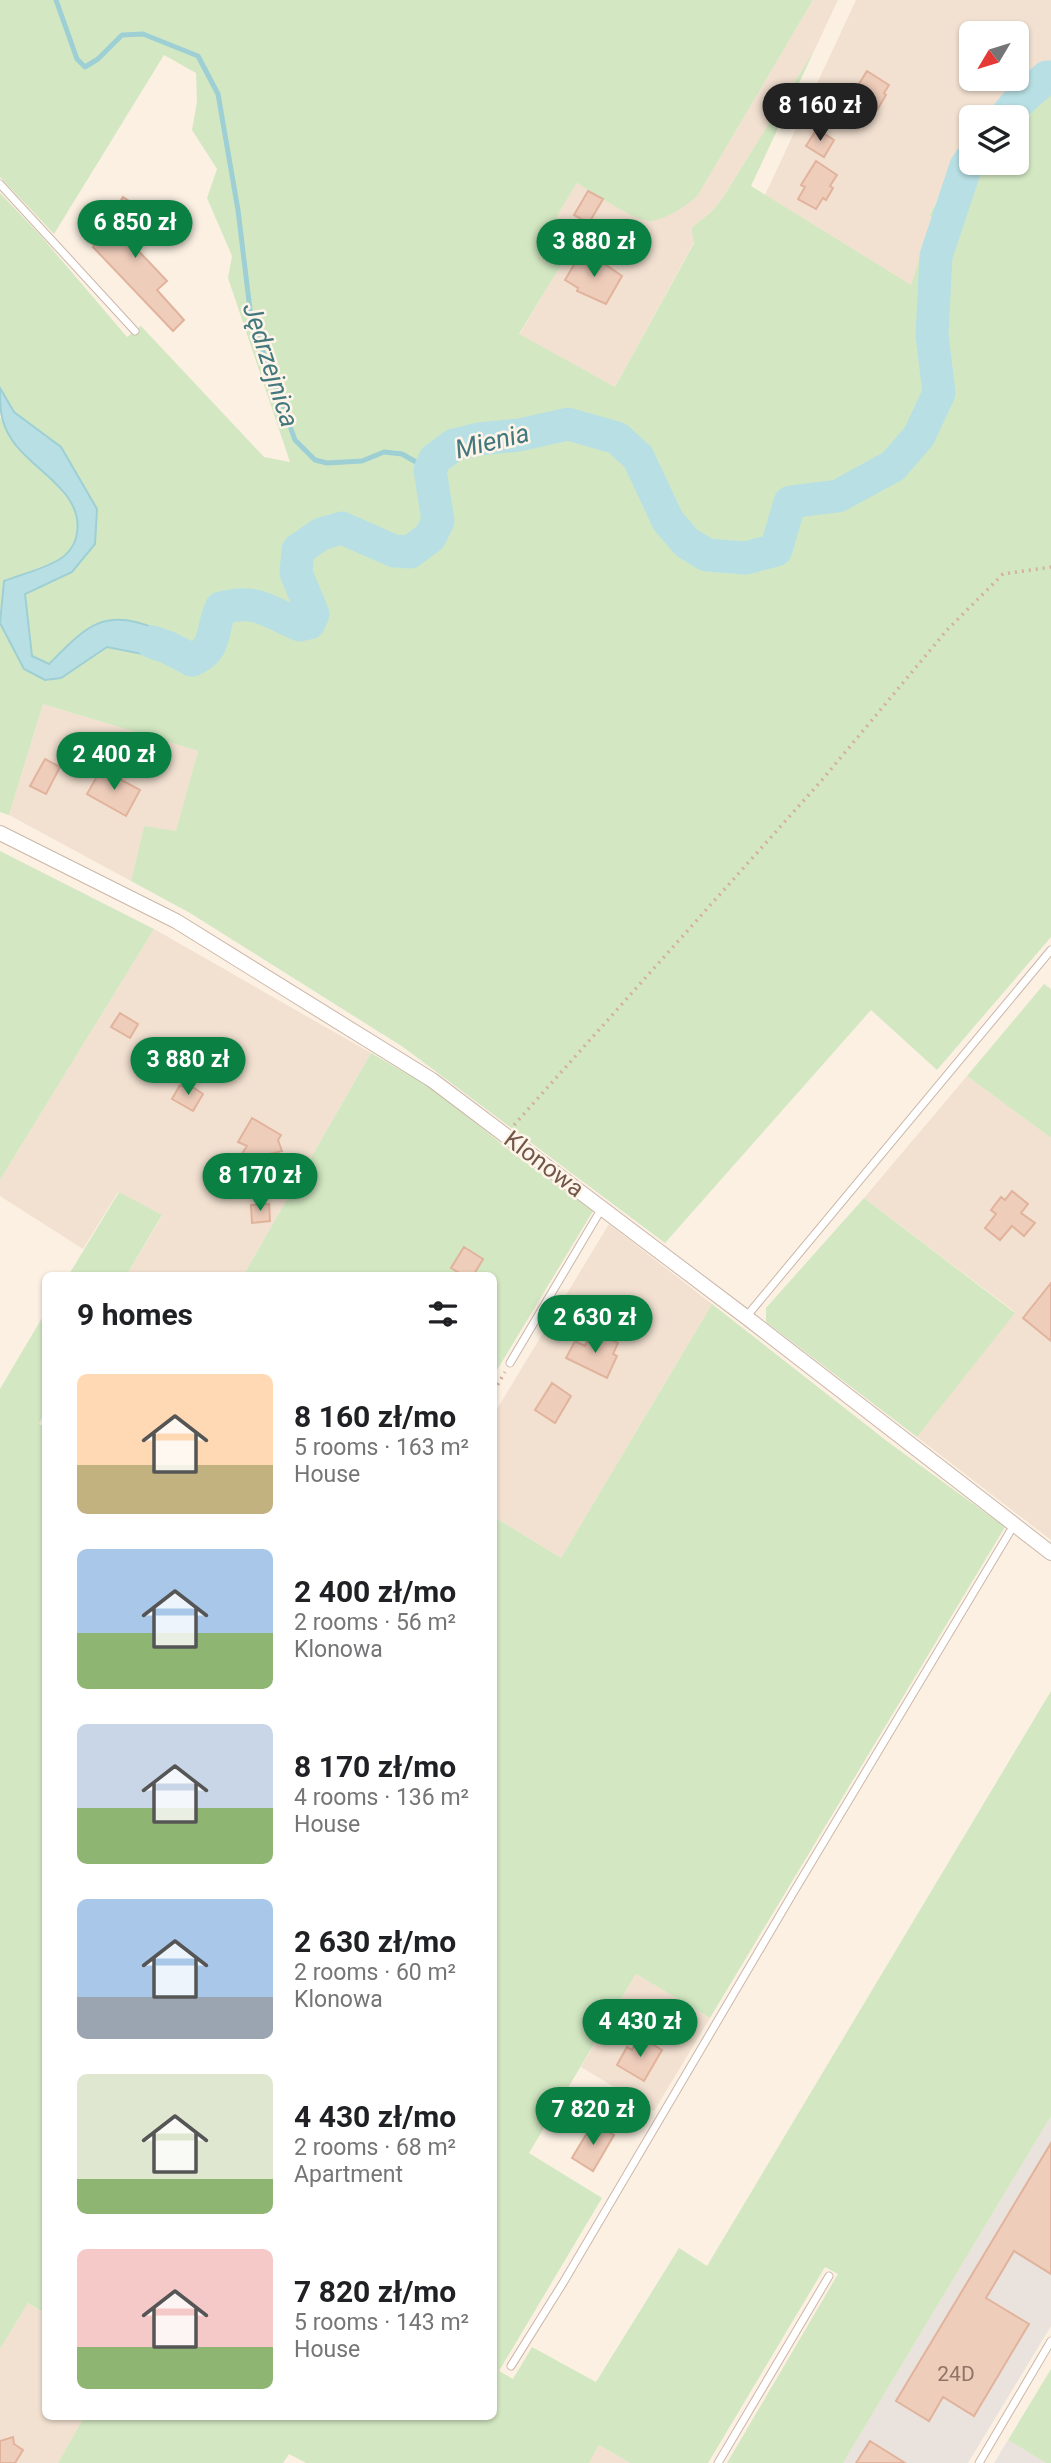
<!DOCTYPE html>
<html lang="en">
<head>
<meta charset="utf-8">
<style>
	body { margin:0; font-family:Roboto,sans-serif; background:#f6f6f6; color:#202124; height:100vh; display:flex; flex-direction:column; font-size:26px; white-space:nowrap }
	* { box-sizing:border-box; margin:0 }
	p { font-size:23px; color:#757577 }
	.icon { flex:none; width:38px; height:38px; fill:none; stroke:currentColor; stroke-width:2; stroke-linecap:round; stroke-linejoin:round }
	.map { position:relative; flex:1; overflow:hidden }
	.drawer { position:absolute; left:42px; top:1272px; width:455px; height:1148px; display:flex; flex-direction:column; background:#fff; border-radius:10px; box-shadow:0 2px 5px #0004 }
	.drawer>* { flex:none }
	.needle { width:46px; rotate:232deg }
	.fabs { position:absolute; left:959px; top:21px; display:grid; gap:14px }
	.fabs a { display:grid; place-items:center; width:70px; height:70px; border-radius:10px; background:#fff; box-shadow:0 2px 5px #0004; font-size:35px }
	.price { position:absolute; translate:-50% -60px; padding:0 16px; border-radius:24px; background:#0b8043; color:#fff; font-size:23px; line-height:46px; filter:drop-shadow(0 2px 4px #0008) }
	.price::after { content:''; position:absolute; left:50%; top:42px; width:21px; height:16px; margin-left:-10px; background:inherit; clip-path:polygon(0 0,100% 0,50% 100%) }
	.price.on { background:#222; color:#fff }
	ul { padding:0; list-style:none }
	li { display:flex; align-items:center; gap:21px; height:175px; padding:0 35px }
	li span { display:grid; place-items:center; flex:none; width:196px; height:140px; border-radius:10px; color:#555 }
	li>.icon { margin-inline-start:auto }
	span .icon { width:84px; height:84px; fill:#fffc; stroke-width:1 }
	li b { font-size:30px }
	h2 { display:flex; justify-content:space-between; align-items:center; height:84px; padding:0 35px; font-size:30px }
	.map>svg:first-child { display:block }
	.residential { fill:#f2e1d1; fill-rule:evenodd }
	.industrial { fill:#eae3dd }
	.green { fill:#d3e8c2 }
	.water { fill:#b8e0e4; stroke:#9ecfd5; stroke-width:2 }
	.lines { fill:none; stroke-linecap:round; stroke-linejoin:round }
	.stream { stroke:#9ecfd5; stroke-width:5 }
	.river { stroke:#b8e0e4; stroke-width:33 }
	.building { fill:#efcdbb; stroke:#e1b39c; stroke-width:2 }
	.lane-casing { stroke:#ccb7a9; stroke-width:9 }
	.street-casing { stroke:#ccb7a9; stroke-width:16 }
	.path { stroke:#d4b09e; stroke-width:3.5; stroke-dasharray:2 5; stroke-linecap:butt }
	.lane { stroke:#fff; stroke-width:7 }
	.street { stroke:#fff; stroke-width:14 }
	.labels { text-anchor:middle; stroke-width:5; stroke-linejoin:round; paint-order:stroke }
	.number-label { font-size:21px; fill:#917466 }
	.street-label { font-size:24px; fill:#72564a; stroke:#fef4e8 }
	.water-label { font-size:26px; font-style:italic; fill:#42777e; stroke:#fef4e8 }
</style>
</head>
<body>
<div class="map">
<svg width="1051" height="2463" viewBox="0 0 1051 2463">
	<rect width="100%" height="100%" fill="#fbf0e2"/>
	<path class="residential" d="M 813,0 L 838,0 L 815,49 L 722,199 L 711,212 L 691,228 L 694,242 L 615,387 L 519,335 L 580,232 L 555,217 L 577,183 L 636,217 L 698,195 Z
		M 856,0 L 1051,0 L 1051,72 L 1011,89 L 986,117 L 971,117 L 971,143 L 929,214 L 932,218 L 911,286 L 765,195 ZM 971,33 L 1017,33 L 1017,79 L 971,79 Z
		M 43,704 L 198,751 L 176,832 L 144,826 L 131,881 L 9,815 Z
		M 154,929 L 371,1053 L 243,1276 L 126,1276 L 162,1216 L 118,1192 L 83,1249 L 0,1196 L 0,1180 Z
		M 967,1076 L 1051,1138 L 1051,1540 L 917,1437 L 1015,1312 L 864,1198 Z
		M 609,1224 L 712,1304 L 561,1558 L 494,1517 L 494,1414 Z
		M 636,1974 L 710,2018 L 654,2111 L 581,2067 Z
		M 28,2303 L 45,2314 L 46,2417 L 84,2417 L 58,2463 L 0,2463 L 0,2349 Z
		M 599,2445 L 630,2463 L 589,2463 Z"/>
	<path class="industrial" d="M 1051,2116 L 1051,2326 L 968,2463 L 843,2463 Z
		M 1008,2440 L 1046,2463 L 994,2463 Z"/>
	<path class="green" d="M 0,0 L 813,0 L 698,195 C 688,205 666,220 650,221 C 636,222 591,191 577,183 L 556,217 L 581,232 L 519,334 L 615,387 L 694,243 L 691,228 L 711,212 L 722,199 L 815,49 L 751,186 L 911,285 L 932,218 L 929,215 L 971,143 L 971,163 L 1017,163 L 1017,117 L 986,117 C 1002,91 1024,83 1051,72 L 1051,937 L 937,1070 L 871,1010 L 665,1243 L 403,1047 L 190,913 L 131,881 L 144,826 L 176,831 L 198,751 L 43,704 L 9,815 L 0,812 L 0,623 L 8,640 L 61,678 L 107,647 L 163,658 L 191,668 L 186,643 L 77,636 L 49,664 L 32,656 L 25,593 L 72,572 L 95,544 L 97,510 L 61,447 L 14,412 L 0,388 L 0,193 L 41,236 L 127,337 L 141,326 L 264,457 L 290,462 L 228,278 L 232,256 L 207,198 L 217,169 L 192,130 L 197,102 L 196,73 L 164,55 L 54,234 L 0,177 Z
		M 0,417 L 12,441 L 48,475 L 77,510 L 77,535 L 73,546 L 61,559 L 5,581 L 0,613 Z
		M 0,851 L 154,929 L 0,1180 Z
		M 1044,984 L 1051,989 L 1051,1138 L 967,1076 Z
		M 371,1053 L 435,1090 L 514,1154 L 593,1211 L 494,1375 L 494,1276 L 243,1276 Z
		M 119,1192 L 162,1215 L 126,1276 L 68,1276 Z
		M 864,1198 L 1015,1313 L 917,1437 L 766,1322 L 766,1308 Z
		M 712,1304 L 888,1442 L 1005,1527 L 710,2018 L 636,1974 L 529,2153 L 602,2198 L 499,2371 L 513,2379 L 532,2347 L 596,2382 L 679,2248 L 707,2266 L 1051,1691 L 1051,2116 L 843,2463 L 727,2463 L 838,2274 L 825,2267 L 708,2463 L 630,2463 L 599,2445 L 589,2463 L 306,2463 L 289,2454 L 283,2463 L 58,2463 L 84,2417 L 494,2417 L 494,1517 L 561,1558 Z
		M 45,1313 L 45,1412 L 39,1424 L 46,1428 L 46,2314 L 28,2303 L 0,2349 L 0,1389 Z
		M 1051,2369 L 1051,2463 L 1046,2463 L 1008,2440 Z"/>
	<path class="water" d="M 0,388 L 14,412 L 61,447 L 97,509 L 95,544 L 72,572 L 25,594 L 32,656 L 49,664 C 85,628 103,606 156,629 C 169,635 183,639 193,650 L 192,669 L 163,658 L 107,647 L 61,678 L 45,680 L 24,669 L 0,623 L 4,581 C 22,574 44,569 60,559 C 67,555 74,546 76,538 C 88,493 32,471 12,440 C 0,422 0,408 0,388 Z"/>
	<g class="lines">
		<path class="stream" d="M 56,0 L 77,59 L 85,67 L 98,59 L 122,35 L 143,34 L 198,56 L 218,94 L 238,210 L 251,318 L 295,440 L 315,460 L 327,463 L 362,461 L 384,452 L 402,454 L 430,470"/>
		<path class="river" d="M 1005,117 L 1015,105 L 1047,77 L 1051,77
			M 152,642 L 167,647 L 192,660 C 218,650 211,629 221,608 C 257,598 270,613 300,625 L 309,623 L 313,614 L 296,573 L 298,550 L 321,534 L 342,528 L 394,551 L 410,552 L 430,537 L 438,521 L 430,470 L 435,459 L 454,445 L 479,439 L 519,435 L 568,424 L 617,438 L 638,457 L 668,521 L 687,543 L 707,555 L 746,558 L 776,550 L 790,502 L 838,496 L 893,466 L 919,436 L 939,393 L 932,335 L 936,256 L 966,166 L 971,159"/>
	</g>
	<path class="building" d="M 867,71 L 889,85 L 884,93 L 886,95 L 877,110 L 874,108 L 869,117 L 847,103 Z
		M 817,129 L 834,140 L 824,157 L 806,146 Z
		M 816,161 L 837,175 L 830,186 L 833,188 L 826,200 L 823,198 L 816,209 L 798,199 L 805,187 L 801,185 Z
		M 588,191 L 603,199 L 589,223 L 574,215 Z
		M 123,197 L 149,214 L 132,244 L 167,281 L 157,290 L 184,320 L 173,331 L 93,247 Z
		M 581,253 L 594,261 L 596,258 L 622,276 L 606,304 L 577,291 L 578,288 L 565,280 Z
		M 45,759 L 60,767 L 46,794 L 30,786 Z
		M 101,769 L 140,790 L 126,816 L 87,794 Z
		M 120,1013 L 138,1024 L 130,1038 L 111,1027 Z
		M 180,1085 L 189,1090 L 191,1086 L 203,1094 L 193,1111 L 172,1099 Z
		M 252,1118 L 281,1135 L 278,1140 L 282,1151 L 270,1154 L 267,1158 L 260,1154 L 255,1163 L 241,1155 L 247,1146 L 238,1142 Z
		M 1012,1191 L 1028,1204 L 1021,1213 L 1035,1223 L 1024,1236 L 1012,1226 L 1000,1240 L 985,1228 L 996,1214 L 991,1210 L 1001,1197 L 1005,1200 Z
		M 269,1204 L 270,1221 L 252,1223 L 251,1205 Z
		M 464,1247 L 483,1259 L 473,1276 L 464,1276 L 451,1268 Z
		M 1051,1283 L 1051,1341 L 1023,1318 Z
		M 595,1332 L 618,1343 L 613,1354 L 617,1356 L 607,1378 L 566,1358 L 575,1341 L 585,1346 L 587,1341 L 589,1343 Z
		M 552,1383 L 571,1396 L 555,1423 L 535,1410 Z
		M 639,2036 L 662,2050 L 644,2081 L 617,2065 L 627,2047 L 632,2050 Z
		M 593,2123 L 614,2135 L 593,2171 L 572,2158 Z
		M 1051,2143 L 1051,2274 L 1014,2251 L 986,2298 L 1029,2324 L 974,2416 L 943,2397 L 929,2421 L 896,2401 Z
		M 13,2437 L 14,2444 L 23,2450 L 15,2463 L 0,2463 L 0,2441 Z
		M 870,2441 L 905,2463 L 856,2463 Z"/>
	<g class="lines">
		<g class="lane-casing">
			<path id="lane" d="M 0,184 L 135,331
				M 746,1317 L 1051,950
				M 510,1363 L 602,1208
				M 511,2366 L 563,2283 L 793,1893 L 1014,1525
				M 718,2463 L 829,2276
				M 979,2463 L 1051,2341"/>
		</g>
		<g class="street-casing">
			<path id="street" d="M 0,833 L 176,921 L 432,1080 L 746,1317 L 1051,1553"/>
		</g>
		<path class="path" d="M 514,1125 L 822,780 L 947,630 L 1003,574 L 1051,567
			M 494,1391 L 505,1372"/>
		<use href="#lane" class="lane"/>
		<use href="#street" class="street"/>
	</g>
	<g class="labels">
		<g class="number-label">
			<text x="956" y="2381">24D</text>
		</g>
		<g class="street-label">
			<text transform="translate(544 1164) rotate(37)" y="8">Klonowa</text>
		</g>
		<g class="water-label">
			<text transform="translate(271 365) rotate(72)" y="9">Jędrzejnica</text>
			<text transform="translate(492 441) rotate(-14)" y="9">Mienia</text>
		</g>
	</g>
</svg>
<div class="fabs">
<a><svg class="needle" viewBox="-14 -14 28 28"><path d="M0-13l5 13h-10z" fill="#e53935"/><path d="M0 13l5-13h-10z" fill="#757577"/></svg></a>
<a><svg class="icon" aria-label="layers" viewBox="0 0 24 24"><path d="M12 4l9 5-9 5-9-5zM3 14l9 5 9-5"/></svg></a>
</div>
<b class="price on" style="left:820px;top:143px">8 160 zł</b>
<b class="price" style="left:135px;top:260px">6 850 zł</b>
<b class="price" style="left:594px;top:279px">3 880 zł</b>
<b class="price" style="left:114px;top:792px">2 400 zł</b>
<b class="price" style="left:188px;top:1097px">3 880 zł</b>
<b class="price" style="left:260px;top:1213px">8 170 zł</b>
<b class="price" style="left:595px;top:1355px">2 630 zł</b>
<b class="price" style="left:640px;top:2059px">4 430 zł</b>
<b class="price" style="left:593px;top:2147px">7 820 zł</b>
<section class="drawer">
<h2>9 homes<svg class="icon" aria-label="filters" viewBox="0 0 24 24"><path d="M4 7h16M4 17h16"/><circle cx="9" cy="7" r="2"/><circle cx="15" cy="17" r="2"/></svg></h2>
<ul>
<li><span style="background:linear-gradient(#ffd9b3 65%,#c2b280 0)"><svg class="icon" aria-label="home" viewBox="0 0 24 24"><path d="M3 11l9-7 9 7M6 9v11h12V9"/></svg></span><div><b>8 160 zł/mo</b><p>5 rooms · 163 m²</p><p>House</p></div></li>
<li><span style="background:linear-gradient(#a9c7e8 60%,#8fb573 0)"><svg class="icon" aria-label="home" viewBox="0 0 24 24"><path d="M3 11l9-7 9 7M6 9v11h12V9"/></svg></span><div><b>2 400 zł/mo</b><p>2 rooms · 56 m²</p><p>Klonowa</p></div></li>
<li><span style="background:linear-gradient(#c9d6e8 60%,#8fb573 0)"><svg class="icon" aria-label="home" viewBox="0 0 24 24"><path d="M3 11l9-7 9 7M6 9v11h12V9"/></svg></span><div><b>8 170 zł/mo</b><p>4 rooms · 136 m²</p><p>House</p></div></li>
<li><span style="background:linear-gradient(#a9c7e8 70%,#9aa5b1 0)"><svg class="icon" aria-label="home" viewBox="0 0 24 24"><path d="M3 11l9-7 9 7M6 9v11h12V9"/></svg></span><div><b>2 630 zł/mo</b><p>2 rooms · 60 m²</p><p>Klonowa</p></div></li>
<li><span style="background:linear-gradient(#dfe7d0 75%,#8fb573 0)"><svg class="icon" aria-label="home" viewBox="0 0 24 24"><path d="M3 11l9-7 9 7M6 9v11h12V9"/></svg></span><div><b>4 430 zł/mo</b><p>2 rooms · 68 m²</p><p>Apartment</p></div></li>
<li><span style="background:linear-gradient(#f6c9c9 70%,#8fb573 0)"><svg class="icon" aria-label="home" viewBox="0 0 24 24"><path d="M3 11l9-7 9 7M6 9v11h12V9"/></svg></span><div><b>7 820 zł/mo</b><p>5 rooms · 143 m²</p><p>House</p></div></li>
</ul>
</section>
</div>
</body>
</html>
